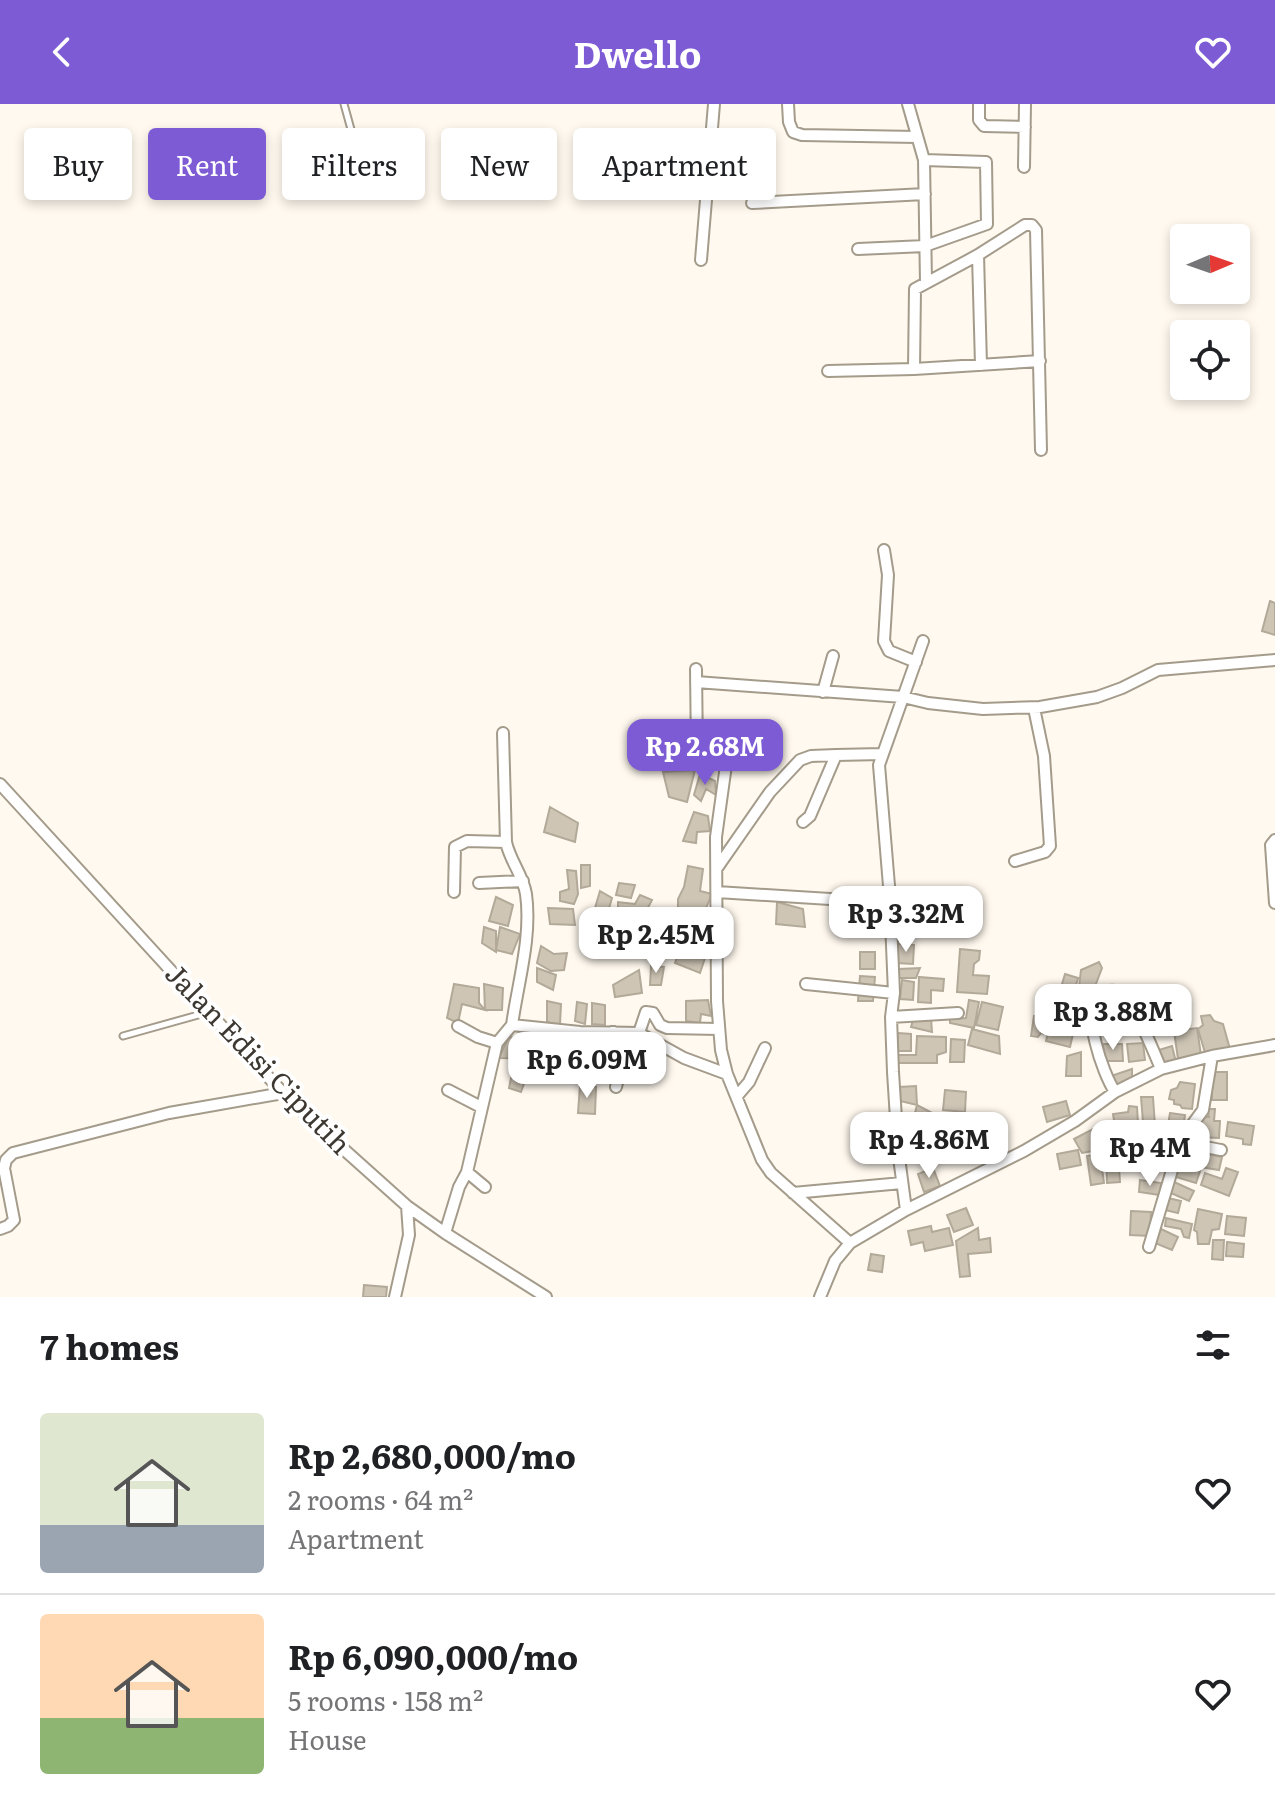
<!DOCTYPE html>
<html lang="en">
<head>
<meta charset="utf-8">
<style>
	body { margin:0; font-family:Literata,serif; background:#f6f6f6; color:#202124; height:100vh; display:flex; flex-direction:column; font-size:30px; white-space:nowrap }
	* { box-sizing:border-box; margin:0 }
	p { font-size:26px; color:#757577 }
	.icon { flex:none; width:44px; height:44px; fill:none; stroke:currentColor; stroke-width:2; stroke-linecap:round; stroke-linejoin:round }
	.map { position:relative; height:1193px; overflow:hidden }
	.side { display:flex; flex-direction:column; background:#fff; flex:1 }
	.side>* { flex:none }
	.hud { position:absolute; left:24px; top:24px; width:800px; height:72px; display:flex; gap:16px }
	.needle { width:52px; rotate:88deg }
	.buttons { position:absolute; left:1170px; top:120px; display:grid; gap:16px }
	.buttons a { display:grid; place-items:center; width:80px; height:80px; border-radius:8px; background:#fff; box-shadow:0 4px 12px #0003; font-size:40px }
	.price { position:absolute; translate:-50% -68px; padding:0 18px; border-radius:16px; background:#fff; color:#222; font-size:26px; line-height:52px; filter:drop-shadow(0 2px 4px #0008) }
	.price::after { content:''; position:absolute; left:50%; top:48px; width:24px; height:18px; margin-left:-12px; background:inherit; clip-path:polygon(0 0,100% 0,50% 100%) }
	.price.active { background:#7d5bd5; color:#fff }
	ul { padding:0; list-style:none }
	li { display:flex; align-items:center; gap:24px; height:200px; padding:0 40px }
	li+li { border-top:2px solid #e0e0e0 }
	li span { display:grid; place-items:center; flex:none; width:224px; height:160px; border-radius:8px; color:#555 }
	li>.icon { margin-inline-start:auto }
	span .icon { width:96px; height:96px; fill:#fffc; stroke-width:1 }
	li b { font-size:34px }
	h2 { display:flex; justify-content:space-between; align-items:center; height:96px; padding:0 40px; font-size:34px }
	.tag { padding:0 28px; border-radius:8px; background:#fff; box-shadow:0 4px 12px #0003; font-size:28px; line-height:72px }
	.tag.active { background:#7d5bd5; color:#fff }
	header { display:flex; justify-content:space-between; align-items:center; height:104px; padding:0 40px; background:#7d5bd5; color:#fff; font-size:36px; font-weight:700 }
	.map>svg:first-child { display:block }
	.building { fill:#cec5b5; stroke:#b2a999; stroke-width:2 }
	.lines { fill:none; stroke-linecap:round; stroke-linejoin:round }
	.lane-casing { stroke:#a49b8b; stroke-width:9 }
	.street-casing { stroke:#a49b8b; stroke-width:14 }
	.lane { stroke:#fff; stroke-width:5 }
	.street { stroke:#fff; stroke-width:10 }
	.labels { text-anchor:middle; stroke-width:8; stroke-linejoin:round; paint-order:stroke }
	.street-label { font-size:28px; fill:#3d3932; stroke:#fff }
</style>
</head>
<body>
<header><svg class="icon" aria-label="back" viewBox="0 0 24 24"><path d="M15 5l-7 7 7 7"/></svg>Dwello<svg class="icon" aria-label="heart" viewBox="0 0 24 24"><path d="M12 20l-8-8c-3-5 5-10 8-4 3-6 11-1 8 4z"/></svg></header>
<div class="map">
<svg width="1275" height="1193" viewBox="0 0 1275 1193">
	<rect width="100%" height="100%" fill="#fff9ef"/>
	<path class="building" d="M 1270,497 L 1275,499 L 1275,531 L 1262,527 Z
		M 695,666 L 687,698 L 669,693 L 663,668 Z
		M 700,670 L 715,677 L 716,691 L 706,685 L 701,697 L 694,691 Z
		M 550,703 L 578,719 L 575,738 L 544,728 Z
		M 694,708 L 708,712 L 710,727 L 697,728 L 696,739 L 683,737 Z
		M 581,761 L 590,761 L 590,782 L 581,784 Z
		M 688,762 L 703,765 L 700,787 L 712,790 L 704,809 L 696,807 L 692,814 L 678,811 L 678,795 L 684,783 Z
		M 567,766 L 576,767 L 578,790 L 574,800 L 560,797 L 560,788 L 569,785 Z
		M 619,779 L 635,781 L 631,794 L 616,791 Z
		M 600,787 L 612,794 L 606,815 L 592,814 Z
		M 640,791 L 652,796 L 644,811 L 618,805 L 618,798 L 635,800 Z
		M 496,793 L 513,801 L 508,822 L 489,817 Z
		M 777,798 L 803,805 L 805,823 L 776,820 Z
		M 548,804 L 573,805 L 575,821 L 550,820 Z
		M 674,817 L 704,818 L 703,838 L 673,838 Z
		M 484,823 L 496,827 L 496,848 L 482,839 Z
		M 500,823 L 520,830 L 512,850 L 496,846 Z
		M 898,840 L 914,841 L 913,860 L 897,859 Z
		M 541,842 L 554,850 L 567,849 L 564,866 L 551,867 L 537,859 Z
		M 681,843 L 706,851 L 700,869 L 675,859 Z
		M 960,845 L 980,847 L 979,856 L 974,860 L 973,871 L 989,872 L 987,890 L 957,888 Z
		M 860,848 L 875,848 L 875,865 L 860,865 Z
		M 1099,858 L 1102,864 L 1094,885 L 1079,883 L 1081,866 Z
		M 651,862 L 664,863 L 661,881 L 650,881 Z
		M 537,864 L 556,871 L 553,886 L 537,878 Z
		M 920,864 L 916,874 L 899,874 L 899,865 Z
		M 639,866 L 642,889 L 615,893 L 613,881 Z
		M 1065,870 L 1078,874 L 1073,892 L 1060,887 Z
		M 860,872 L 875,873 L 873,897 L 858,897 Z
		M 919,873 L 944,875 L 943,887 L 931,886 L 931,899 L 918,898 Z
		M 902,876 L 914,878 L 913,896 L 900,895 Z
		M 454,880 L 479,884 L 479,899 L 485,906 L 462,900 L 458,919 L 447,914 Z
		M 484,880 L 503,884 L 502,906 L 485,906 Z
		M 1056,894 L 1080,900 L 1070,943 L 1046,937 Z
		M 708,896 L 711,912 L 701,910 L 700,919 L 686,917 L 686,897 Z
		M 969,896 L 979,898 L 974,924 L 950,919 L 950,915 L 966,914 Z
		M 547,897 L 561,900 L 560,921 L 547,918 Z
		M 577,898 L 587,900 L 585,920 L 575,917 Z
		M 982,898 L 1003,903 L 998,926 L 976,921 Z
		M 592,899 L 605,901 L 605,921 L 592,920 Z
		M 1210,911 L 1214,917 L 1223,920 L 1230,945 L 1206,952 L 1198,925 L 1203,921 L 1201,912 Z
		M 1034,912 L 1047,914 L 1045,930 L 1041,929 L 1038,933 L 1031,932 Z
		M 931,914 L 932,928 L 911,923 L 913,916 Z
		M 1197,924 L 1201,951 L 1178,955 L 1174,927 Z
		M 972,925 L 999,932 L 1000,950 L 968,941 Z
		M 898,929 L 911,930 L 911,947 L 898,947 Z
		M 523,932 L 537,932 L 529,955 L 499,954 L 508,934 Z
		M 917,932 L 946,933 L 946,948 L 937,951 L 937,959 L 898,959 L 898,951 L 916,951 Z
		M 951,935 L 965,936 L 964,958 L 950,958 Z
		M 1143,939 L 1145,956 L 1129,958 L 1127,940 Z
		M 1103,940 L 1122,940 L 1123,957 L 1104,957 Z
		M 538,941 L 554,942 L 553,954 L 540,957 Z
		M 1172,942 L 1176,958 L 1163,961 L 1159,946 Z
		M 1081,948 L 1081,972 L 1066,972 L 1067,952 Z
		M 556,952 L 593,956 L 591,972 L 554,968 Z
		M 514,959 L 536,960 L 532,973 L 526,974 L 521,988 L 509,984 Z
		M 1132,965 L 1132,974 L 1118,983 L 1111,972 Z
		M 1211,968 L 1227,968 L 1227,996 L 1212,996 Z
		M 1180,978 L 1195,980 L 1192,1005 L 1182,1004 L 1180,1001 L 1174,1000 L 1174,996 L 1169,995 L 1171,986 L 1177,984 Z
		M 580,982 L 596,983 L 595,1010 L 578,1009 Z
		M 916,982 L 917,1001 L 900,997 L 899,983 Z
		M 945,986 L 966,988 L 965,1008 L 943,1006 Z
		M 1141,993 L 1153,993 L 1155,1022 L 1143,1018 Z
		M 1066,997 L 1070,1011 L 1047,1018 L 1043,1003 Z
		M 917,1001 L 936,1011 L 932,1026 L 912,1021 Z
		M 1129,1002 L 1137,1003 L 1138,1020 L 1115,1023 L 1113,1010 L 1128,1008 Z
		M 1207,1005 L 1215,1005 L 1214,1017 L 1220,1017 L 1219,1034 L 1197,1033 L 1196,1025 L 1205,1013 L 1209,1013 Z
		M 1170,1009 L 1185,1011 L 1182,1034 L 1159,1031 L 1160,1020 L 1168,1021 Z
		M 1228,1018 L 1254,1022 L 1251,1041 L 1243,1040 L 1243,1035 L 1226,1032 Z
		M 1093,1025 L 1104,1045 L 1082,1049 L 1074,1035 Z
		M 998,1027 L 999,1034 L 968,1036 L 968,1029 Z
		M 1078,1046 L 1081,1061 L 1060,1065 L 1057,1050 Z
		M 1203,1049 L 1222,1053 L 1219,1066 L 1200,1063 Z
		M 1100,1050 L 1104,1079 L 1091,1081 L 1087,1052 Z
		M 1106,1050 L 1118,1050 L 1120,1078 L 1107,1079 Z
		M 1137,1050 L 1138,1064 L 1122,1065 L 1121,1051 Z
		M 1177,1059 L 1200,1067 L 1196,1079 L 1173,1072 Z
		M 933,1064 L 940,1082 L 924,1088 L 918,1070 Z
		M 1226,1064 L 1238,1068 L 1229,1092 L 1201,1081 L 1205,1069 L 1222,1075 Z
		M 1140,1076 L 1161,1079 L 1160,1091 L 1139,1088 Z
		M 1172,1077 L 1194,1087 L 1189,1097 L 1171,1089 Z
		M 1168,1094 L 1181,1097 L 1178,1109 L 1165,1106 Z
		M 966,1104 L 973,1121 L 954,1128 L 947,1111 Z
		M 1198,1105 L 1222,1110 L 1219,1125 L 1212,1126 L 1209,1140 L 1198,1140 L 1197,1128 L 1194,1126 Z
		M 1131,1107 L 1151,1108 L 1150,1132 L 1130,1131 Z
		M 1227,1112 L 1246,1114 L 1244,1132 L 1225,1130 Z
		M 1166,1114 L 1192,1120 L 1189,1134 L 1184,1133 L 1181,1125 L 1165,1122 Z
		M 931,1122 L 932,1128 L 949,1124 L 953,1141 L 925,1147 L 923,1138 L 911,1141 L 908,1127 Z
		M 978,1124 L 979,1136 L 990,1134 L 991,1148 L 968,1150 L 970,1172 L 960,1173 L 956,1137 Z
		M 1161,1125 L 1178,1133 L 1172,1146 L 1155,1139 Z
		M 1213,1136 L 1224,1136 L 1223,1156 L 1212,1155 Z
		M 1227,1138 L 1244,1140 L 1243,1153 L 1226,1152 Z
		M 871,1150 L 884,1152 L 882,1168 L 868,1166 Z
		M 364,1181 L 387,1183 L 386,1193 L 363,1193 Z"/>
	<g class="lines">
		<g class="lane-casing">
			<path id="lane" d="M 344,0 L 352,29
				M 123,932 L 209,908"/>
		</g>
		<g class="street-casing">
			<path id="street" d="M 788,0 L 789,18 L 793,28 L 802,31 L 917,33
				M 908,0 L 924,56 L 926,179
				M 979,0 L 979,16 L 984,22 L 1025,23
				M 1024,63 L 1025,0
				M 752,99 L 925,90
				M 858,145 L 925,142 L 987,120 L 986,58 L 924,56
				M 978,151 L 981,261
				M 701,156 L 714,0
				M 1040,257 L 914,265 L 915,185 L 978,151 L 1025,121 L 1032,121 L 1036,126 L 1041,346
				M 828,267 L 914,265
				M 884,446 L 888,471 L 884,537 L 889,547 L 916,558
				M 696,565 L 697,649
				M 696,578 L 903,593 L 928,599 L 983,605 L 1040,603 L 1097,593 L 1122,584 L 1158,566 L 1275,556
				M 823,588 L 833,552
				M 503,629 L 506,738 C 510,757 523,771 526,790 C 532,833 518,878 512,921
				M 645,659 C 671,656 704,639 726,661 L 716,733 L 717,897 L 721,946 L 727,970 L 762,1056 L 771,1069 L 850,1139
				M 0,680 L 283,989 L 340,1042 L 407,1102 L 445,1129 L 546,1193
				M 803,718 L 810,712 L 836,651 L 882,650
				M 1275,736 L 1271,741 L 1275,799
				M 1015,757 L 1045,748 L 1050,742 L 1044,652 L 1034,604
				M 717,764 L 770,688 L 800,656 L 811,652 L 836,651
				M 479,779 L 523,777
				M 454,788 L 455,743 L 467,737 L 506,738
				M 717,788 L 830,795 L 890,794
				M 806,880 L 894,889
				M 891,913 L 958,909
				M 458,922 L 478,933 L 497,939
				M 613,928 L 614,954 L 621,962 L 616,983
				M 639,929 L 646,908 L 653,909 L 660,921 L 667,924 L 719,925
				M 448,986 L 481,1003
				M 1115,988 C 1102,968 1082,909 1097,888 C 1102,888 1111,886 1116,887 C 1133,892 1154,949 1161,965
				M 737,992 L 749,978 L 765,944
				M 1100,1033 C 1142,1029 1179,1038 1221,1046
				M 467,1068 L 485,1083
				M 793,1089 L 902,1079
				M 906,1106 L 898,1046 L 893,968 L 891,913 L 894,889 L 890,794 L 879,661 L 923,537
				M 0,1125 L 8,1122 L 14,1116 L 4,1064 L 6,1056 L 13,1049 L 169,1009 L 283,989
				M 445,1129 L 459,1083 L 467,1068 L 497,939 L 512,921 L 580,928 L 639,929 L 684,954 L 727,970
				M 1149,1143 L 1181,1036 L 1203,1006 L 1212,952
				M 395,1193 L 409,1131 L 407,1102
				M 820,1193 L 835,1157 L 850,1139 L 906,1106 L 1024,1047 L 1075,1017 L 1115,988 L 1161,965 L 1212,952 L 1275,941"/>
		</g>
		<use href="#lane" class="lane"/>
		<use href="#street" class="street"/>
	</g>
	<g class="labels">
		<g class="street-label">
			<text transform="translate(258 955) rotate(46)" y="10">Jalan Edisi Ciputih</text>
		</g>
	</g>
</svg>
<div class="buttons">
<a><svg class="needle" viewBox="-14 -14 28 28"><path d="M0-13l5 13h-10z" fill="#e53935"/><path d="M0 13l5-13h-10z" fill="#757577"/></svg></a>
<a><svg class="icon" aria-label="locate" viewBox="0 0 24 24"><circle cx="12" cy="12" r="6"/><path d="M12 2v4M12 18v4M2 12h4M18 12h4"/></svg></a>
</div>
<b class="price active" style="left:705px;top:683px">Rp 2.68M</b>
<b class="price" style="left:906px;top:850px">Rp 3.32M</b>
<b class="price" style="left:656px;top:871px">Rp 2.45M</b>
<b class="price" style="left:1113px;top:948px">Rp 3.88M</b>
<b class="price" style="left:587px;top:996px">Rp 6.09M</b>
<b class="price" style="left:929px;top:1076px">Rp 4.86M</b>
<b class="price" style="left:1150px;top:1084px">Rp 4M</b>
<div class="hud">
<a class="tag">Buy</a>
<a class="tag active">Rent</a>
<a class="tag">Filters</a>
<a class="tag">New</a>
<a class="tag">Apartment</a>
</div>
</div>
<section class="side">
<h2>7 homes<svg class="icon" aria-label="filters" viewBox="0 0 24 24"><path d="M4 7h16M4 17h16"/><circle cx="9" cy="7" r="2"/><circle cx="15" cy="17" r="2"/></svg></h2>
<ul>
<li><span style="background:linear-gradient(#dfe7d0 70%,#9aa5b1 0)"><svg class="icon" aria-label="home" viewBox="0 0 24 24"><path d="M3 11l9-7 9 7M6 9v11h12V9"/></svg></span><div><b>Rp 2,680,000/mo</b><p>2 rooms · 64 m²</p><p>Apartment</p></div><svg class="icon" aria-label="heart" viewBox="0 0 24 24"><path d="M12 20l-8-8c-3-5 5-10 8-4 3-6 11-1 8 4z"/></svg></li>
<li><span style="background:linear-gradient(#ffd9b3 65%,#8fb573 0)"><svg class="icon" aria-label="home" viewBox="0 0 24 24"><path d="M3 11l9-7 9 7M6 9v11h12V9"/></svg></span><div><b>Rp 6,090,000/mo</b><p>5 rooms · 158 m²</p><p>House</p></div><svg class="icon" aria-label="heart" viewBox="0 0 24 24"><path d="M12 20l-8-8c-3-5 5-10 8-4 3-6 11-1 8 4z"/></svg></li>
</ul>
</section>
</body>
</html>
